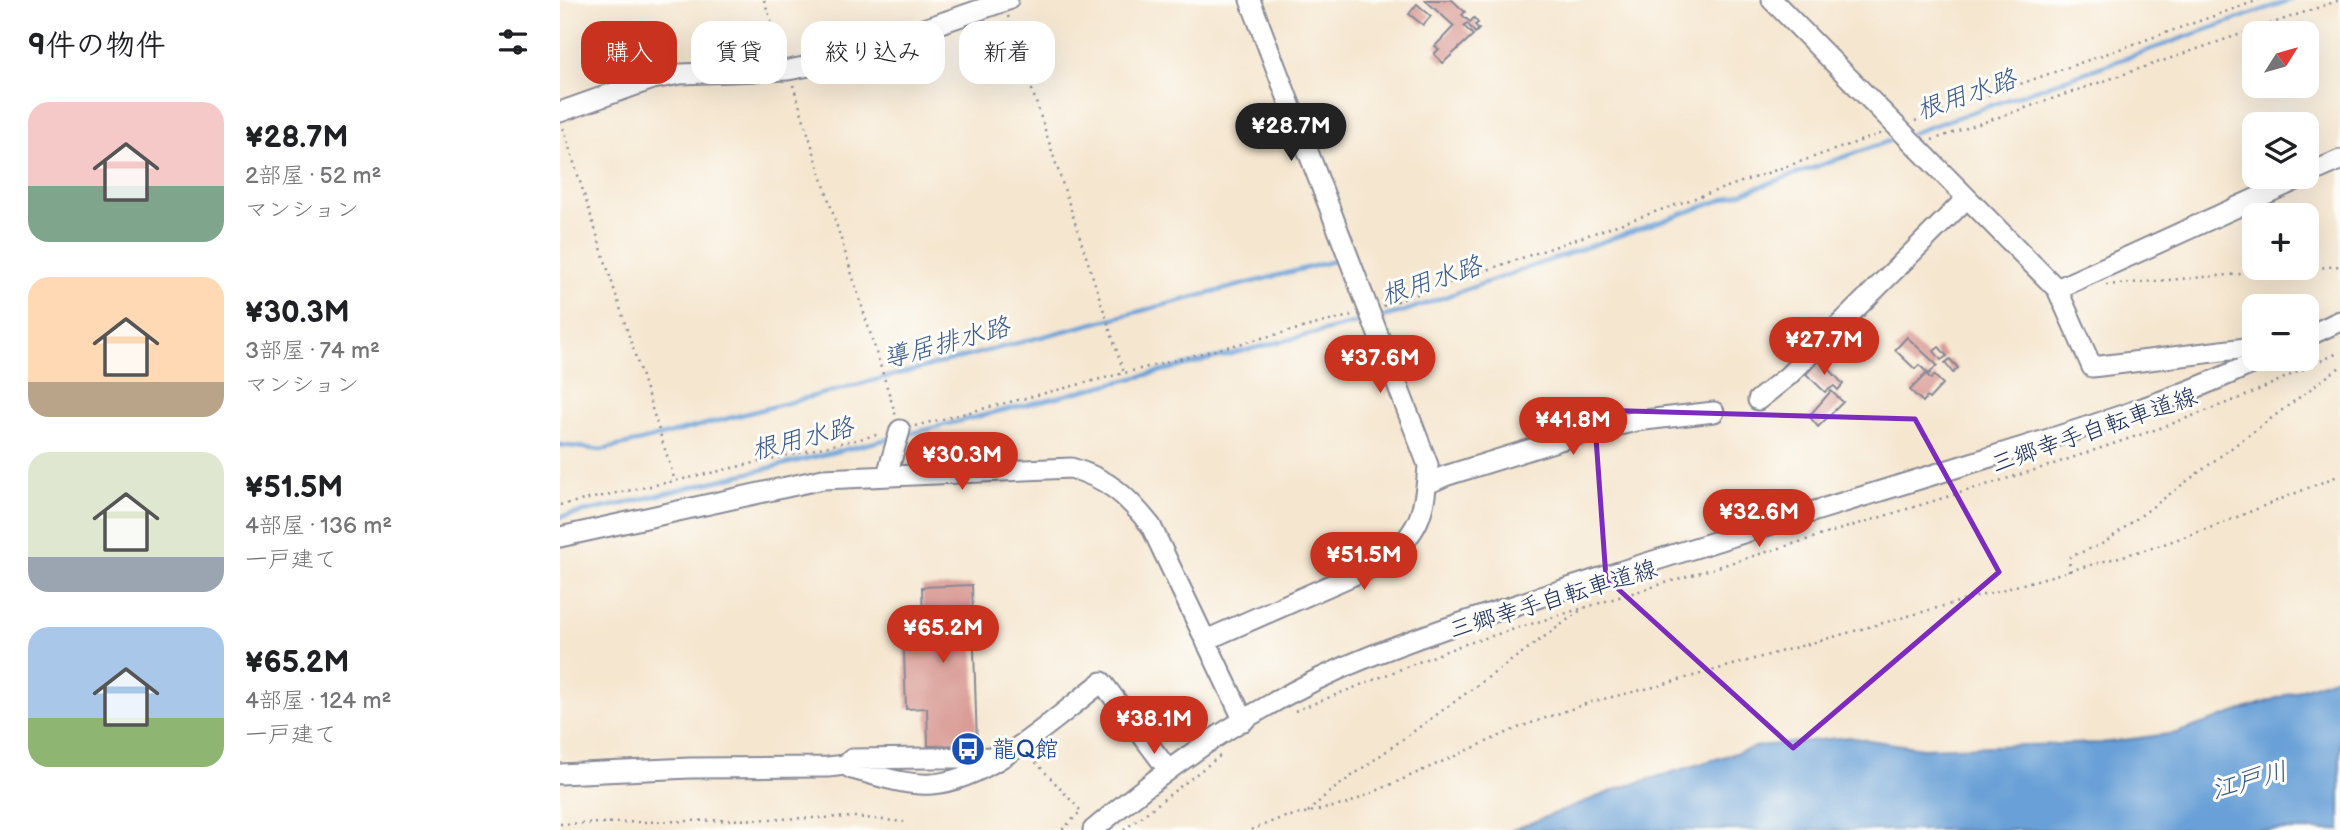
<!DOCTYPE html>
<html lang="ja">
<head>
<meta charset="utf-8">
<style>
	body { margin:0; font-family:"Balsamiq Sans","Klee One",sans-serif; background:#f6f6f6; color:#202124; height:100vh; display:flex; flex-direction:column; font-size:26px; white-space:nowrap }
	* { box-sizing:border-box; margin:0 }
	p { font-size:23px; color:#757577 }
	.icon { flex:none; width:38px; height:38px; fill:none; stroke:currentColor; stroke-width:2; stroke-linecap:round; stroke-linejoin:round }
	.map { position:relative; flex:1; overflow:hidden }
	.details { display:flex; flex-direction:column; background:#fff; width:560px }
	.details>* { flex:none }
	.guide { position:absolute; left:21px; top:21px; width:665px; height:63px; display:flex; gap:14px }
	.needle { width:46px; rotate:53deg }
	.fabs { position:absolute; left:1682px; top:21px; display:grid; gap:14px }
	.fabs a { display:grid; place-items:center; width:77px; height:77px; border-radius:14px; background:#fff; box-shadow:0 7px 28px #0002; font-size:35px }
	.price { position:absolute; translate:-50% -60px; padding:0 16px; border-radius:24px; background:#c8321e; color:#fff; font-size:23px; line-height:46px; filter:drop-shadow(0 2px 4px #0008) }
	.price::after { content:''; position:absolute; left:50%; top:42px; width:21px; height:16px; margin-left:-10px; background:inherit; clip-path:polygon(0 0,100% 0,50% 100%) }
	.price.active { background:#222; color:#fff }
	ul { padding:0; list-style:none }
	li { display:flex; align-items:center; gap:21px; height:175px; padding:0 28px }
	li span { display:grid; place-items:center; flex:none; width:196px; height:140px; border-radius:21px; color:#555 }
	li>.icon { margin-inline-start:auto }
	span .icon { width:84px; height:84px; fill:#fffc; stroke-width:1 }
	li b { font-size:30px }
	h2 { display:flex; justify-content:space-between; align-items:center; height:84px; padding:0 28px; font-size:30px }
	.tag { padding:0 24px; border-radius:21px; background:#fff; box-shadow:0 7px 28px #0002; font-size:24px; line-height:63px }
	.tag.active { background:#c8321e; color:#fff }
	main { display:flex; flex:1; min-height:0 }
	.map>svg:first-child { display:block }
	.water { fill:#69a0d7; stroke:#42689a; stroke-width:2 }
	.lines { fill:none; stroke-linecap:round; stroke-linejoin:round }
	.stream { stroke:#69a0d7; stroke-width:4.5 }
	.building { fill:#d89892 }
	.minor-casing { stroke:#888a96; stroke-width:23 }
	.path { stroke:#888a96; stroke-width:2.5; stroke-dasharray:2 5; stroke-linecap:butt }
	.minor { stroke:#fff; stroke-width:19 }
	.marked { fill:none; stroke:#7b2cbf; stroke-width:5; stroke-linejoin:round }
	.labels { text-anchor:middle; stroke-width:6; stroke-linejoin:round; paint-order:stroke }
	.street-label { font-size:24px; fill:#1b2f5e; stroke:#fdfcf7 }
	.transit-label { font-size:24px; fill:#164399; stroke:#fdfcf7; text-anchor:start }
	.water-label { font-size:26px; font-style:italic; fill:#3a5c8e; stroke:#fdfcf7 }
</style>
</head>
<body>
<main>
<section class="details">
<h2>9件の物件<svg class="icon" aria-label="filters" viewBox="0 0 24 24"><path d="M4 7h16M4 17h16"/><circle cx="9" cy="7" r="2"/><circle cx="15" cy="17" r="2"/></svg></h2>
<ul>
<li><span style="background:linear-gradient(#f6c9c9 60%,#7fa58c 0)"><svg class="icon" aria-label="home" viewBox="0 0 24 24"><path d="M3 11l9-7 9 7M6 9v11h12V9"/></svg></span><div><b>¥28.7M</b><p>2部屋 · 52 m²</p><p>マンション</p></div></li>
<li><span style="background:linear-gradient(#ffd9b3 75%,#b9a48a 0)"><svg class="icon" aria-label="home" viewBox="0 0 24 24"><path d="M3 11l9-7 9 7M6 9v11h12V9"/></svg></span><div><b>¥30.3M</b><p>3部屋 · 74 m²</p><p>マンション</p></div></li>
<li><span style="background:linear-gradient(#dfe7d0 75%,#9aa5b1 0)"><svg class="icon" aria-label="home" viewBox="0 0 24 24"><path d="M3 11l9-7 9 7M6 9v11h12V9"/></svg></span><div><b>¥51.5M</b><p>4部屋 · 136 m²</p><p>一戸建て</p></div></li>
<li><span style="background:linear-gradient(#a9c7e8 65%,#8fb573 0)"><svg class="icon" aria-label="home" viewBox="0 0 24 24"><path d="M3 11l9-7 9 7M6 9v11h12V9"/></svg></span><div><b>¥65.2M</b><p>4部屋 · 124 m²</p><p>一戸建て</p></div></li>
</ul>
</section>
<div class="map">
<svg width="1780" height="830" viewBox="0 0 1780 830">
	<rect width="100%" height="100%" fill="#fdfcf7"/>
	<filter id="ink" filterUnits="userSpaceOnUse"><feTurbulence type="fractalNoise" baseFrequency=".0143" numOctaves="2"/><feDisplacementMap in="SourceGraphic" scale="14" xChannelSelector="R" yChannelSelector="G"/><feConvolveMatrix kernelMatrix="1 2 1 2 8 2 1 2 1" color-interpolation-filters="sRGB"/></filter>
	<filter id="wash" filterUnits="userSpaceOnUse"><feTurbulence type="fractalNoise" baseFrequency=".00686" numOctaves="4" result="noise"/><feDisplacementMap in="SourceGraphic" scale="28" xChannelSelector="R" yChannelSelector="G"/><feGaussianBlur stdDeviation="1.57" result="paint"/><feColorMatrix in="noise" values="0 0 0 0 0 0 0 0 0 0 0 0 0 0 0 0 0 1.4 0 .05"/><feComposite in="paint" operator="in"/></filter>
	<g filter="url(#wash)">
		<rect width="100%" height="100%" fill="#f5e6cf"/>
		<path class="water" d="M 1780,676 L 1780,830 L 952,830 L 1060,788 L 1199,746 L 1288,737 L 1363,748 L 1541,743 L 1616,733 Z"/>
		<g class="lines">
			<path class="stream" d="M 1352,133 L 1731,0
				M 817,318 L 842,312 L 1341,137
				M 344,435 L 808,320
				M 0,445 L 41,450 L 81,441 L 781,259 L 782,260
				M 0,517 L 62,504 L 332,438"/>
		</g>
		<g id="blocks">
			<path class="building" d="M 865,0 L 892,0 L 905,12 L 902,15 L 910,22 L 914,18 L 918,23 L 915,25 L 919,29 L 915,33 L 907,23 L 904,26 L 913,35 L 883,63 L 874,54 L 879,49 L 875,46 L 894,26 Z
				M 857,4 L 871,16 L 863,25 L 849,14 Z
				M 1347,337 L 1377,365 L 1369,374 L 1359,365 L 1355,369 L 1335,350 Z
				M 1379,347 L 1387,356 L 1381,360 L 1374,351 Z
				M 1260,359 L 1283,384 L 1278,390 L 1274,386 L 1265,392 L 1246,374 Z
				M 1390,359 L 1398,368 L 1393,373 L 1385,363 Z
				M 1366,374 L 1371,379 L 1374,375 L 1383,384 L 1369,399 L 1367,397 L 1363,402 L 1350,390 Z
				M 1271,391 L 1283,402 L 1258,427 L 1249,416 Z
				M 412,585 L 417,745 L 368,746 L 367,708 L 346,709 L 343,624 L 363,623 L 362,587 Z"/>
		</g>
	</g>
	<g filter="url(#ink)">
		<use href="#blocks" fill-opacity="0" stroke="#888a96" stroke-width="2"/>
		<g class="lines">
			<g class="minor-casing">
				<path id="minor" d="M 1212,0 L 1497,289 L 1532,367 L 1694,347
					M 0,112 L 93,79 L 121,74 L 228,70 L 265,63 L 448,0
					M 1746,175 L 1780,160
					M 1497,289 L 1743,177
					M 1746,337 L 1780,321
					M 1198,400 L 1228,376 L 1406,199
					M 327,475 L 340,430
					M 867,484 L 885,476 L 1013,436 L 1076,421 L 1154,412
					M 0,537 L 263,479 L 511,468 C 549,479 567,496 591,526 L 684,721
					M 646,640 L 821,563 C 860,533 865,513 868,465 L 690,0
					M 285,765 L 292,769 C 317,775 345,786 372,784 C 430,780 496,717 542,682 L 608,770
					M 0,774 L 130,768 L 268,767 L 285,765 L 292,759 L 442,757
					M 533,830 C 616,759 711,695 813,655 C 887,626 962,603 1037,579 C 1166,537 1297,499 1427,458 C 1519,430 1614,401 1702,359"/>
			</g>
			<path class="path" d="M 204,0 L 223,56
				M 448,16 L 564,373
				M 233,85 L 336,416
				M 1355,121 L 1699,0
				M 3,128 L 115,481
				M 1372,140 L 1780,0
				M 1546,285 L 1780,266
				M 823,306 L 1323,133
				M 355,426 L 793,315
				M 0,505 L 133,477 L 321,434
				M 1509,572 L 1510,557 L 1544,543 L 1780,367
				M 735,711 L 899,646 L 1488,466 L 1606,426 L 1690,394 L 1780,352
				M 471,757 L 521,811 L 502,830
				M 748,812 L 767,794 L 1024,608
				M 0,824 L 296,817 L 344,822
				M 564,830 L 661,755
				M 691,830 L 721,818 L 787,804 L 960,727 L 1031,702 L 1094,687 L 1595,547 L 1655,526 L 1780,475"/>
			<use href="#minor" class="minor"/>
		</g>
	</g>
	<path class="marked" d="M 1034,410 L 1355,419 L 1439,572 L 1233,748 L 1046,578 Z"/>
	<defs>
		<g id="bus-disc" transform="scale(1.75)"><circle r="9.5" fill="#1a4fb4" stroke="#fdfcf7"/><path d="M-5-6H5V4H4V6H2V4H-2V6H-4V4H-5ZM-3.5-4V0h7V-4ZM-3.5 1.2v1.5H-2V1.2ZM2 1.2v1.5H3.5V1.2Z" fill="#fff"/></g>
	</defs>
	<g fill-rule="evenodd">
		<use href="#bus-disc" x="408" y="749"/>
	</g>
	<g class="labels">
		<g class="street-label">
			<text transform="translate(1534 430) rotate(-19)" y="8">三郷幸手自転車道線</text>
			<text transform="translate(993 599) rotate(-17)" y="8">三郷幸手自転車道線</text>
		</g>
		<g class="transit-label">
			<text x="432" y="757">龍Q館</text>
		</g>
		<g class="water-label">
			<text transform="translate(1406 94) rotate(-19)" y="9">根用水路</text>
			<text transform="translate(871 280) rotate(-18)" y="9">根用水路</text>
			<text transform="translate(386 342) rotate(-15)" y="9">導居排水路</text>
			<text transform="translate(242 438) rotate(-14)" y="9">根用水路</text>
			<text transform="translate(1689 780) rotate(-15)" y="9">江戸川</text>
		</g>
	</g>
</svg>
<div class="fabs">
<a><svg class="needle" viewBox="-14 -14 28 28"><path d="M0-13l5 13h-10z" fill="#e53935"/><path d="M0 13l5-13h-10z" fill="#757577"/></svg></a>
<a><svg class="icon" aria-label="layers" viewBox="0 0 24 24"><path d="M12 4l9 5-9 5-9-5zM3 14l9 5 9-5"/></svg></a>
<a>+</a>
<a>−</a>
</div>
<b class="price active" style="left:731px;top:163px">¥28.7M</b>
<b class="price" style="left:1264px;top:377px">¥27.7M</b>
<b class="price" style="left:820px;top:395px">¥37.6M</b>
<b class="price" style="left:1013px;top:457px">¥41.8M</b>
<b class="price" style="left:402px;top:492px">¥30.3M</b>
<b class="price" style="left:1199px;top:549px">¥32.6M</b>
<b class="price" style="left:804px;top:592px">¥51.5M</b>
<b class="price" style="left:383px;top:665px">¥65.2M</b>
<b class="price" style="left:594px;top:756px">¥38.1M</b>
<div class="guide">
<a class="tag active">購入</a>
<a class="tag">賃貸</a>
<a class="tag">絞り込み</a>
<a class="tag">新着</a>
</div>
</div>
</main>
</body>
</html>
